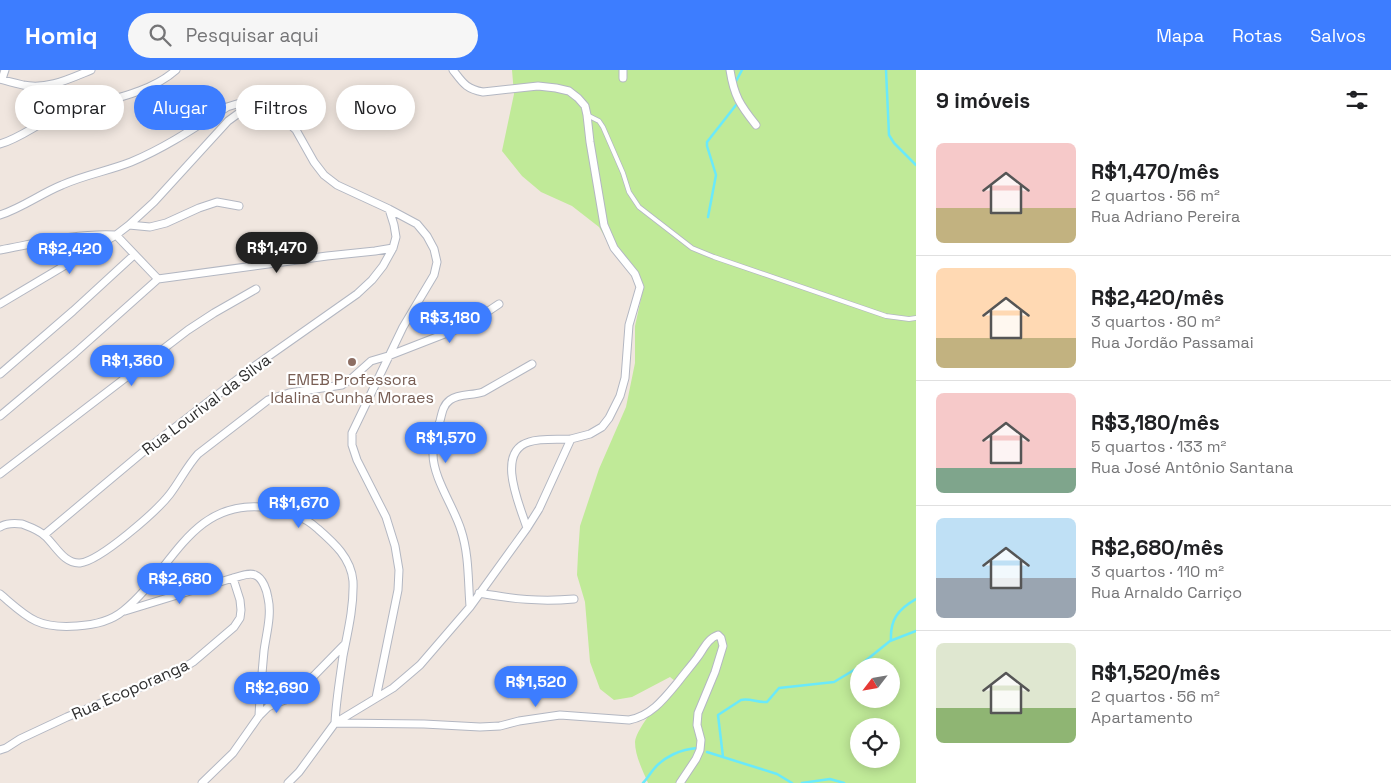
<!DOCTYPE html>
<html lang="pt">
<head>
<meta charset="utf-8">
<style>
	body { margin:0; font-family:"Space Grotesk",sans-serif; background:#f6f6f6; color:#202124; height:100vh; display:flex; flex-direction:column; font-size:19px; white-space:nowrap }
	* { box-sizing:border-box; margin:0 }
	p { font-size:16px; color:#757577 }
	.icon { flex:none; width:28px; height:28px; fill:none; stroke:currentColor; stroke-width:2; stroke-linecap:round; stroke-linejoin:round }
	.map { position:relative; flex:1; overflow:hidden }
	.drawer { display:flex; flex-direction:column; background:#fff; width:475px }
	.drawer>* { flex:none }
	.hud { position:absolute; left:15px; top:15px; width:475px; height:45px; display:flex; gap:10px }
	.needle { width:32px; rotate:239deg }
	.tools { position:absolute; left:850px; top:588px; display:grid; gap:10px }
	.tools a { display:grid; place-items:center; width:50px; height:50px; border-radius:50%; background:#fff; box-shadow:0 2px 12px #0003; font-size:25px }
	.price { position:absolute; translate:-50% -42px; padding:0 11px; border-radius:18px; background:#3d7dff; color:#fff; font-size:16px; line-height:32px; filter:drop-shadow(0 1px 2px #0008) }
	.price::after { content:''; position:absolute; left:50%; top:30px; width:15px; height:11px; margin-left:-8px; background:inherit; clip-path:polygon(0 0,100% 0,50% 100%) }
	.price.selected { background:#222; color:#fff }
	ul { padding:0; list-style:none }
	li { display:flex; align-items:center; gap:15px; height:125px; padding:0 20px }
	li+li { border-top:1px solid #e0e0e0 }
	li span { display:grid; place-items:center; flex:none; width:140px; height:100px; border-radius:8px; color:#555 }
	li>.icon { margin-inline-start:auto }
	span .icon { width:60px; height:60px; fill:#fffc; stroke-width:1 }
	li b { font-size:21px }
	h2 { display:flex; justify-content:space-between; align-items:center; height:60px; padding:0 20px; font-size:21px }
	.pill { padding:0 18px; border-radius:22px; background:#fff; box-shadow:0 2px 12px #0003; font-size:18px; line-height:45px }
	.pill.selected { background:#3d7dff; color:#fff }
	header { display:flex; align-items:center; gap:30px; box-sizing:border-box; height:70px; padding:0 25px; background:#3d7dff; color:#fff }
	header strong { font-size:24px }
	nav { display:flex; gap:28px; margin-inline-start:auto; font-size:18px }
	.search { width:350px; height:45px; background:#f6f6f6; display:flex; align-items:center; gap:12px; box-sizing:border-box; padding:0 18px; border-radius:28px; color:#757577; font-size:19px }
	main { display:flex; flex:1; min-height:0 }
	.map>svg:first-child { display:block }
	.green { fill:#c0ea98; fill-rule:evenodd }
	.lines { fill:none; stroke-linecap:round; stroke-linejoin:round }
	.stream { stroke:#6ae9fa; stroke-width:2.5 }
	.lane-casing { stroke:#b3b7c2; stroke-width:5.5 }
	.street-casing { stroke:#b3b7c2; stroke-width:9 }
	.lane { stroke:#fff; stroke-width:4 }
	.street { stroke:#fff; stroke-width:7 }
	.education-dot { fill:#8d6e63; stroke:#fff; stroke-width:2 }
	.labels { text-anchor:middle; stroke-width:4.5; stroke-linejoin:round; paint-order:stroke }
	.education-label { font-size:16px; fill:#785e54; stroke:#fff }
	.street-label { font-size:16px; fill:#2d2d2d; stroke:#fff }
</style>
</head>
<body>
<header>
<strong>Homiq</strong>
<div class="search"><svg class="icon" aria-label="search" viewBox="0 0 24 24"><circle cx="10" cy="10" r="6"/><path d="M15 15l6 6"/></svg>Pesquisar aqui</div>
<nav><a>Mapa</a><a>Rotas</a><a>Salvos</a></nav>
</header>
<main>
<div class="map">
<svg width="916" height="713" viewBox="0 0 916 713">
	<rect width="100%" height="100%" fill="#f0e6df"/>
	<path class="green" d="M 512,0 L 916,0 L 916,713 L 648,713 C 643,701 635,686 635,672 C 636,658 666,624 675,611 L 670,607 L 632,627 L 614,630 L 600,619 L 590,592 L 585,532 L 577,505 L 578,484 L 580,456 L 599,399 L 626,337 L 635,293 L 635,256 L 644,215 L 612,179 L 599,157 L 572,136 L 541,122 L 522,106 L 502,81 L 514,24 ZM 859,596 L 891,596 L 891,629 L 859,629 ZM 859,656 L 891,656 L 891,689 L 859,689 Z"/>
	<g class="lines">
		<path class="stream" d="M 886,0 L 889,65 L 894,73 L 916,95
			M 735,13 L 742,0
			M 708,147 L 716,105 L 707,76 L 707,72 L 736,35
			M 891,570 C 890,550 898,539 916,529
			M 859,596 L 890,571 L 916,561
			M 707,682 L 777,704 L 792,713
			M 723,687 L 718,645 L 741,630 C 750,628 758,633 767,632 L 779,618 L 834,612 L 859,597
			M 643,713 C 647,709 649,705 653,700 C 663,687 681,679 698,678
			M 802,713 L 830,709 L 844,713"/>
		<g class="lane-casing">
			<path id="lane" d="M 587,45 L 599,51 L 603,57 L 623,103 L 629,122 L 639,137 L 692,178 L 714,187 L 886,246 L 909,249 L 916,248"/>
		</g>
		<g class="street-casing">
			<path id="street" d="M 623,0 L 623,8
				M 730,0 C 734,26 740,35 756,55
				M 0,9 C 7,11 15,13 23,15 C 47,20 69,9 91,0
				M 2,9 L 5,0
				M 0,74 C 21,68 38,53 58,45 C 95,31 146,27 176,0
				M 0,145 C 22,138 40,124 62,115 C 84,105 108,101 131,92 C 165,78 196,57 227,37 L 240,33 L 256,36 L 265,39 L 285,50 L 296,60 L 314,92 L 324,105 L 337,115 L 389,139 L 417,154 L 427,166 L 434,179 L 437,192 L 434,205 L 403,257 L 352,363 L 352,375 L 357,390 L 386,447 L 395,476 L 399,500 L 398,520 L 376,628
				M 129,155 L 154,132 L 228,51 L 239,43 L 255,36
				M 116,165 L 158,209
				M 0,180 C 38,173 77,163 116,165
				M 158,209 L 327,186 L 375,181 L 393,178
				M 0,234 L 116,165 L 129,155 L 150,157 L 166,153 L 199,138 L 217,132 L 239,136
				M 0,304 L 73,241 L 134,185
				M 0,346 L 75,283 L 158,209
				M 0,404 L 188,260 L 214,243 L 256,219
				M 0,457 C 6,453 14,453 22,454 C 30,457 39,460 45,466 C 56,476 64,494 80,493 C 100,491 157,441 170,424 C 180,411 187,396 198,384 L 268,330 L 289,323 L 342,315 L 352,308 L 371,291 L 388,286 L 460,258 L 472,252 L 499,234
				M 527,458 C 520,436 495,382 529,372 C 541,368 558,370 571,369
				M 44,465 L 143,382 L 256,295 L 357,224 L 372,210 L 383,196 L 393,178 L 396,167 L 394,155 L 389,139
				M 479,523 C 514,529 539,532 574,529
				M 0,524 C 11,533 23,545 36,551 C 49,557 63,557 77,556 C 93,555 111,551 123,541 C 171,503 189,431 262,437 C 282,439 303,445 318,459 C 334,473 351,488 353,511 C 354,536 348,561 343,586 C 340,608 336,631 335,653 L 424,654 L 480,657 L 500,656 L 519,651 L 560,645 L 629,650 C 651,646 664,629 678,612 C 684,604 691,596 697,588 C 703,580 708,568 718,565 L 721,568 L 723,576 L 715,602 L 698,643 L 697,655 L 701,670 L 700,680 L 696,689 L 680,713
				M 470,536 C 468,511 469,484 461,460 C 454,437 433,408 433,384 C 432,373 436,361 440,351 C 442,343 443,335 450,330 C 460,323 472,326 483,322 L 532,294
				M 125,541 L 233,508 C 239,507 249,502 255,505 C 263,508 267,521 268,528 C 272,545 266,565 264,581 C 262,603 260,625 259,646
				M 0,680 L 6,678 L 20,669 L 67,647 L 175,603 L 193,592 L 234,557 L 240,548 L 241,540 L 240,530 L 233,508
				M 202,713 L 233,683 L 259,646 L 268,637 L 274,634 L 288,629 L 299,621 L 345,574
				M 288,713 L 299,702 L 335,653 L 393,618 L 406,607 L 420,595 L 470,537 L 527,458 L 539,439 L 571,369 L 590,364 L 602,357 L 609,348 L 620,326 L 625,308 L 629,255 L 640,217 L 635,204 L 614,178 L 604,155 L 590,72 L 587,45 L 585,36 L 578,28 L 569,21 L 556,18 L 538,16 L 483,22 C 466,19 463,13 453,0"/>
		</g>
		<use href="#lane" class="lane"/>
		<use href="#street" class="street"/>
	</g>
	<circle class="education-dot" cx="352" cy="292" r="5"/>
	<g class="labels">
		<g class="education-label">
			<text x="352" y="315">EMEB Professora<tspan x="352" dy="18">Idalina Cunha Moraes</tspan></text>
		</g>
		<g class="street-label">
			<text transform="translate(206 334) rotate(-37)" y="6">Rua Lourival da Silva</text>
			<text transform="translate(130 619) rotate(-24)" y="6">Rua Ecoporanga</text>
		</g>
	</g>
</svg>
<div class="tools">
<a><svg class="needle" viewBox="-14 -14 28 28"><path d="M0-13l5 13h-10z" fill="#e53935"/><path d="M0 13l5-13h-10z" fill="#757577"/></svg></a>
<a><svg class="icon" aria-label="locate" viewBox="0 0 24 24"><circle cx="12" cy="12" r="6"/><path d="M12 2v4M12 18v4M2 12h4M18 12h4"/></svg></a>
</div>
<b class="price selected" style="left:277px;top:204px">R$1,470</b>
<b class="price" style="left:70px;top:205px">R$2,420</b>
<b class="price" style="left:450px;top:274px">R$3,180</b>
<b class="price" style="left:132px;top:317px">R$1,360</b>
<b class="price" style="left:446px;top:394px">R$1,570</b>
<b class="price" style="left:299px;top:459px">R$1,670</b>
<b class="price" style="left:180px;top:535px">R$2,680</b>
<b class="price" style="left:536px;top:638px">R$1,520</b>
<b class="price" style="left:277px;top:644px">R$2,690</b>
<div class="hud">
<a class="pill">Comprar</a>
<a class="pill selected">Alugar</a>
<a class="pill">Filtros</a>
<a class="pill">Novo</a>
</div>
</div>
<section class="drawer">
<h2>9 imóveis<svg class="icon" aria-label="filters" viewBox="0 0 24 24"><path d="M4 7h16M4 17h16"/><circle cx="9" cy="7" r="2"/><circle cx="15" cy="17" r="2"/></svg></h2>
<ul>
<li><span style="background:linear-gradient(#f6c9c9 65%,#c2b280 0)"><svg class="icon" aria-label="home" viewBox="0 0 24 24"><path d="M3 11l9-7 9 7M6 9v11h12V9"/></svg></span><div><b>R$1,470/mês</b><p>2 quartos · 56 m²</p><p>Rua Adriano Pereira</p></div></li>
<li><span style="background:linear-gradient(#ffd9b3 70%,#c2b280 0)"><svg class="icon" aria-label="home" viewBox="0 0 24 24"><path d="M3 11l9-7 9 7M6 9v11h12V9"/></svg></span><div><b>R$2,420/mês</b><p>3 quartos · 80 m²</p><p>Rua Jordão Passamai</p></div></li>
<li><span style="background:linear-gradient(#f6c9c9 75%,#7fa58c 0)"><svg class="icon" aria-label="home" viewBox="0 0 24 24"><path d="M3 11l9-7 9 7M6 9v11h12V9"/></svg></span><div><b>R$3,180/mês</b><p>5 quartos · 133 m²</p><p>Rua José Antônio Santana</p></div></li>
<li><span style="background:linear-gradient(#bfe0f5 60%,#9aa5b1 0)"><svg class="icon" aria-label="home" viewBox="0 0 24 24"><path d="M3 11l9-7 9 7M6 9v11h12V9"/></svg></span><div><b>R$2,680/mês</b><p>3 quartos · 110 m²</p><p>Rua Arnaldo Carriço</p></div></li>
<li><span style="background:linear-gradient(#dfe7d0 65%,#8fb573 0)"><svg class="icon" aria-label="home" viewBox="0 0 24 24"><path d="M3 11l9-7 9 7M6 9v11h12V9"/></svg></span><div><b>R$1,520/mês</b><p>2 quartos · 56 m²</p><p>Apartamento</p></div></li>
</ul>
</section>
</main>
</body>
</html>
